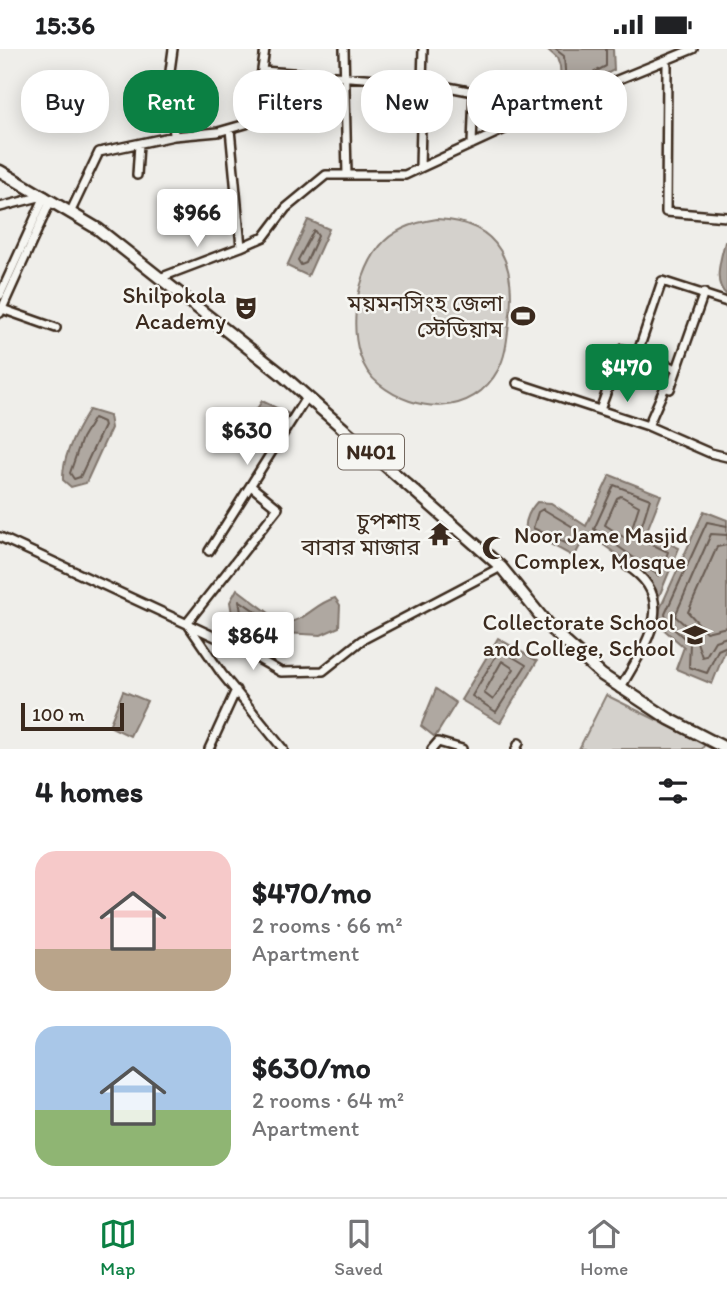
<!DOCTYPE html>
<html lang="en">
<head>
<meta charset="utf-8">
<style>
	body { margin:0; font-family:Itim,"Noto Sans Bengali",sans-serif; background:#f2f2f2; color:#202124; height:100vh; display:flex; flex-direction:column; font-size:26px; white-space:nowrap }
	* { box-sizing:border-box; margin:0 }
	p { font-size:23px; color:#757577 }
	.icon { flex:none; width:38px; height:38px; fill:none; stroke:currentColor; stroke-width:2; stroke-linecap:round; stroke-linejoin:round }
	.map { position:relative; height:700px; overflow:hidden }
	.sheet { display:flex; flex-direction:column; background:#fff; flex:1 }
	.sheet>* { flex:none }
	.guide { position:absolute; left:21px; top:21px; width:686px; height:63px; display:flex; gap:14px }
	.scale { position:absolute; left:21px; bottom:18px; width:103px; box-sizing:border-box; padding-left:7px; border:4px solid #3b2a1e; border-top:0; font-size:19px; line-height:24px; white-space:nowrap; color:#3b2a1e; -webkit-text-stroke:5px #f6f6f2; paint-order:stroke }
	.price { position:absolute; translate:-50% -60px; padding:0 16px; border-radius:7px; background:#fff; color:#222; font-size:23px; line-height:46px; filter:drop-shadow(0 2px 4px #0008) }
	.price::after { content:''; position:absolute; left:50%; top:42px; width:21px; height:16px; margin-left:-10px; background:inherit; clip-path:polygon(0 0,100% 0,50% 100%) }
	.price.selected { background:#0b8043; color:#fff }
	ul { padding:0; list-style:none }
	li { display:flex; align-items:center; gap:21px; height:175px; padding:0 35px }
	li span { display:grid; place-items:center; flex:none; width:196px; height:140px; border-radius:21px; color:#555 }
	li>.icon { margin-inline-start:auto }
	span .icon { width:84px; height:84px; fill:#fffc; stroke-width:1 }
	li b { font-size:30px }
	h2 { display:flex; justify-content:space-between; align-items:center; height:84px; padding:0 35px; font-size:30px }
	.tag { padding:0 24px; border-radius:28px; background:#fff; box-shadow:0 4px 18px #0003; font-size:24px; line-height:63px }
	.tag.selected { background:#0b8043; color:#fff }
	.status { display:flex; justify-content:space-between; align-items:center; height:49px; padding:0 35px; background:#fff; direction:ltr }
	.status svg { height:19px; fill:currentColor }
	.menu { display:flex; justify-content:space-around; align-items:center; height:98px; border-top:2px solid #e0e0e0; background:#fff; font-size:19px; color:#757577 }
	.menu a { display:grid; justify-items:center; gap:4px }
	.menu .selected { color:#0b8043 }
	.map>svg:first-child { display:block }
	.green { fill:#d4d1cc; stroke:#887e75; stroke-width:2 }
	.water { fill:#afa8a1; stroke:#81766d; stroke-width:2 }
	.lines { fill:none; stroke-linecap:round; stroke-linejoin:round }
	.shore { stroke:#695c52; stroke-width:2 }
	.minor-casing { stroke:#3b2a1e; stroke-width:12 }
	.highway-casing { stroke:#3b2a1e; stroke-width:15 }
	.minor { stroke:#f6f6f2; stroke-width:7 }
	.highway { stroke:#f6f6f2; stroke-width:10 }
	.labels { text-anchor:middle; stroke-width:5; stroke-linejoin:round; paint-order:stroke }
	.shield { fill:#f6f6f2; stroke:#73675e; stroke-width:2 }
	.shield-label { font-size:21px; font-weight:bold; fill:#3b2a1e }
	.poi-label { font-size:23px; fill:#3b2a1e; stroke:#f6f6f2; text-anchor:end }
</style>
</head>
<body>
<div class="status"><b>15:36</b><svg viewBox="0 0 49 12"><path d="M0 12V9h3v3zM5 12V6h3v6zM10 12V3h3v9zM15 12V0h3v12zM26 1h20v11H26zM47 4h2v5h-2z"/></svg></div>
<div class="map">
<svg width="727" height="700" viewBox="0 0 727 700">
	<rect width="100%" height="100%" fill="#efeeea"/>
	<filter id="ink" filterUnits="userSpaceOnUse"><feTurbulence type="fractalNoise" baseFrequency=".0143" numOctaves="2"/><feDisplacementMap in="SourceGraphic" scale="14" xChannelSelector="R" yChannelSelector="G"/><feConvolveMatrix kernelMatrix="1 2 1 2 8 2 1 2 1" color-interpolation-filters="sRGB"/></filter>
	<g filter="url(#ink)">
		<path class="green" d="M 437,170 C 502,173 517,217 509,274 C 507,290 506,307 498,321 C 473,367 416,365 379,335 C 342,306 353,229 380,197 C 394,180 416,173 437,170 Z
			M 606,646 L 705,695 L 702,700 L 579,700 Z"/>
		<path class="water" d="M 547,0 L 613,0 L 614,21 L 562,49 L 560,18 L 557,9 Z
			M 308,171 L 329,180 L 308,227 L 287,217 Z
			M 725,193 L 727,193 L 727,246 C 712,235 721,209 725,193 Z
			M 262,352 L 289,365 L 273,391 L 247,375 Z
			M 89,361 L 109,367 L 111,379 L 86,434 L 71,438 L 63,431 C 62,408 77,380 89,361 Z
			M 610,426 L 661,446 L 646,484 L 679,499 L 655,557 L 653,536 L 648,528 L 587,484 L 574,508 L 534,486 L 532,490 L 527,488 C 523,475 528,463 537,453 L 551,454 L 586,477 Z
			M 704,462 L 727,471 L 727,597 L 712,635 L 676,620 L 684,598 L 661,578 L 658,564 Z
			M 237,540 L 282,574 C 305,574 313,555 335,549 L 340,556 L 339,578 L 321,586 L 245,582 L 233,571 L 230,553 Z
			M 498,589 L 537,612 L 500,674 L 461,651 Z
			M 436,640 L 456,654 L 435,688 L 421,677 Z
			M 123,642 L 147,652 L 130,687 L 109,677 Z"/>
		<g class="lines">
			<path class="shore" d="M 555,0 L 564,7 L 566,34 L 569,37 L 606,17 L 606,0
				M 314,181 L 318,187 L 306,214 L 301,216 L 298,211 Z
				M 94,369 L 103,373 L 104,377 L 80,428 L 74,430 L 70,424 L 82,389 Z
				M 614,436 L 650,450 L 639,485 L 643,491 L 668,503 L 659,527 L 594,480 Z
				M 621,447 L 639,457 L 628,491 L 605,476 L 617,449 Z
				M 543,460 L 578,481 L 572,497 L 533,479 L 538,463 Z
				M 727,477 L 707,473 L 665,565 L 667,574 L 690,594 L 689,618 L 707,624 L 718,601 L 727,597
				M 727,486 L 711,485 L 675,567 L 694,584 L 702,608 L 706,607 L 715,592 L 727,588
				M 727,496 L 717,498 L 688,563 L 706,583 L 727,578
				M 239,551 L 265,569 L 265,574 L 249,575 L 242,570 Z
				M 500,600 L 526,616 L 496,663 L 472,647 Z
				M 502,612 L 514,620 L 493,651 L 484,644 Z"/>
			<g class="minor-casing">
				<path id="minor" d="M 173,0 L 170,22 L 174,87
					M 344,0 L 347,126
					M 423,0 L 422,33 L 474,43 L 472,95
					M 667,17 L 666,163 L 727,168
					M 262,22 L 422,33 L 420,119
					M 474,43 L 544,49
					M 230,80 L 241,198 L 264,188 L 286,159 L 326,126 L 405,126 L 568,51 L 693,0
					M 137,126 L 139,95
					M 0,158 L 43,147
					M 71,162 L 99,103 L 174,87 L 218,83 L 246,75 L 259,41 L 265,0
					M 162,228 L 241,198
					M 0,246 L 45,147
					M 2,260 L 56,279
					M 0,264 L 51,151
					M 637,306 L 662,232 L 727,253
					M 517,334 L 648,377 L 710,404 L 727,408
					M 600,361 L 622,300 L 677,320
					M 648,377 L 665,338 L 670,340 L 704,244
					M 251,437 L 278,459 L 187,574 L 222,625 L 283,700
					M 0,488 L 239,599 L 281,623 L 323,622 L 362,591 L 501,518
					M 209,502 L 307,347
					M 620,640 C 642,600 682,551 627,517
					M 209,700 L 236,641
					M 432,700 L 438,693 L 462,700
					M 516,700 L 519,694"/>
			</g>
			<g class="highway-casing">
				<path id="highway" d="M 0,122 L 98,180 L 280,324 L 501,518 L 552,581 L 602,626 L 669,670 L 727,700"/>
			</g>
			<use href="#minor" class="minor"/>
			<use href="#highway" class="highway"/>
		</g>
	</g>
	<defs>
		<g id="theatre-bare" transform="scale(1.89)"><path d="M-5-5.5Q0-4 5-5.5V0Q5 5 0 6Q-5 5-5 0ZM-3.3-2.5H-1v1.5H-3.3ZM1-2.5H3.3v1.5H1ZM-2.8 1Q0 5.5 2.8 1Z" fill="#3b2a1e" stroke="#f6f6f2" stroke-width="2.5" paint-order="stroke"/></g>
		<g id="stadium-bare" transform="scale(1.89)"><path d="M0-5a6.5 5 0 1 0 0 10a6.5 5 0 1 0 0-10ZM-3.5-1.8h7v3.6h-7Z" fill="#3b2a1e" stroke="#f6f6f2" stroke-width="2.5" paint-order="stroke"/></g>
		<g id="temple-bare" transform="scale(1.89)"><path d="M0-6L5-2H3V0L6.5 2.5H4V6H1.5V3h-3V6H-4V2.5H-6.5L-3 0V-2H-5Z" fill="#3b2a1e" stroke="#f6f6f2" stroke-width="2.5" paint-order="stroke"/></g>
		<g id="mosque-bare" transform="scale(1.89)"><path d="M3.5-4.9A6 6 0 1 0 3.5 4.9A5 5 0 1 1 3.5-4.9Z" fill="#3b2a1e" stroke="#f6f6f2" stroke-width="2.5" paint-order="stroke"/></g>
		<g id="school-bare" transform="scale(1.89)"><path d="M0-5L7-2L0 1L-7-2ZM-4 1L0 2.5L4 1V4Q0 6-4 4Z" fill="#3b2a1e" stroke="#f6f6f2" stroke-width="2.5" paint-order="stroke"/></g>
	</defs>
	<g fill-rule="evenodd">
		<use href="#theatre-bare" x="246" y="259"/>
		<use href="#stadium-bare" x="523" y="267"/>
		<use href="#temple-bare" x="440" y="485"/>
		<use href="#mosque-bare" x="494" y="499"/>
		<use href="#school-bare" x="695" y="586"/>
	</g>
	<g class="labels">
		<rect class="shield" x="338" y="385.5" width="66" height="35" rx="5"/>
		<g class="shield-label">
			<text x="371" y="410">N401</text>
		</g>
		<g class="poi-label">
			<text x="226" y="254">Shilpokola<tspan x="226" dy="26">Academy</tspan></text>
			<text x="503" y="262">ময়মনসিংহ জেলা<tspan x="503" dy="26">স্টেডিয়াম</tspan></text>
			<text x="420" y="480">চুপশাহ<tspan x="420" dy="26">বাবার মাজার</tspan></text>
			<text x="514" y="494" text-anchor="start">Noor Jame Masjid<tspan x="514" dy="26">Complex, Mosque</tspan></text>
			<text x="675" y="581">Collectorate School<tspan x="675" dy="26">and College, School</tspan></text>
		</g>
	</g>
</svg>
<div class="scale">100 m</div>
<b class="price" style="left:197px;top:200px">$966</b>
<b class="price selected" style="left:627px;top:355px">$470</b>
<b class="price" style="left:247px;top:418px">$630</b>
<b class="price" style="left:253px;top:623px">$864</b>
<div class="guide">
<a class="tag">Buy</a>
<a class="tag selected">Rent</a>
<a class="tag">Filters</a>
<a class="tag">New</a>
<a class="tag">Apartment</a>
</div>
</div>
<section class="sheet">
<h2>4 homes<svg class="icon" aria-label="filters" viewBox="0 0 24 24"><path d="M4 7h16M4 17h16"/><circle cx="9" cy="7" r="2"/><circle cx="15" cy="17" r="2"/></svg></h2>
<ul>
<li><span style="background:linear-gradient(#f6c9c9 70%,#b9a48a 0)"><svg class="icon" aria-label="home" viewBox="0 0 24 24"><path d="M3 11l9-7 9 7M6 9v11h12V9"/></svg></span><div><b>$470/mo</b><p>2 rooms · 66 m²</p><p>Apartment</p></div></li>
<li><span style="background:linear-gradient(#a9c7e8 60%,#8fb573 0)"><svg class="icon" aria-label="home" viewBox="0 0 24 24"><path d="M3 11l9-7 9 7M6 9v11h12V9"/></svg></span><div><b>$630/mo</b><p>2 rooms · 64 m²</p><p>Apartment</p></div></li>
</ul>
</section>
<nav class="menu">
<a class="selected"><svg class="icon" aria-label="map" viewBox="0 0 24 24"><path d="M3 6l6-2 6 2 6-2v14l-6 2-6-2-6 2zM9 4v14M15 6v14"/></svg>Map</a>
<a><svg class="icon" aria-label="saved" viewBox="0 0 24 24"><path d="M7 4h10v16l-5-4-5 4z"/></svg>Saved</a>
<a><svg class="icon" aria-label="home" viewBox="0 0 24 24"><path d="M3 11l9-7 9 7M6 9v11h12V9"/></svg>Home</a>
</nav>
</body>
</html>
